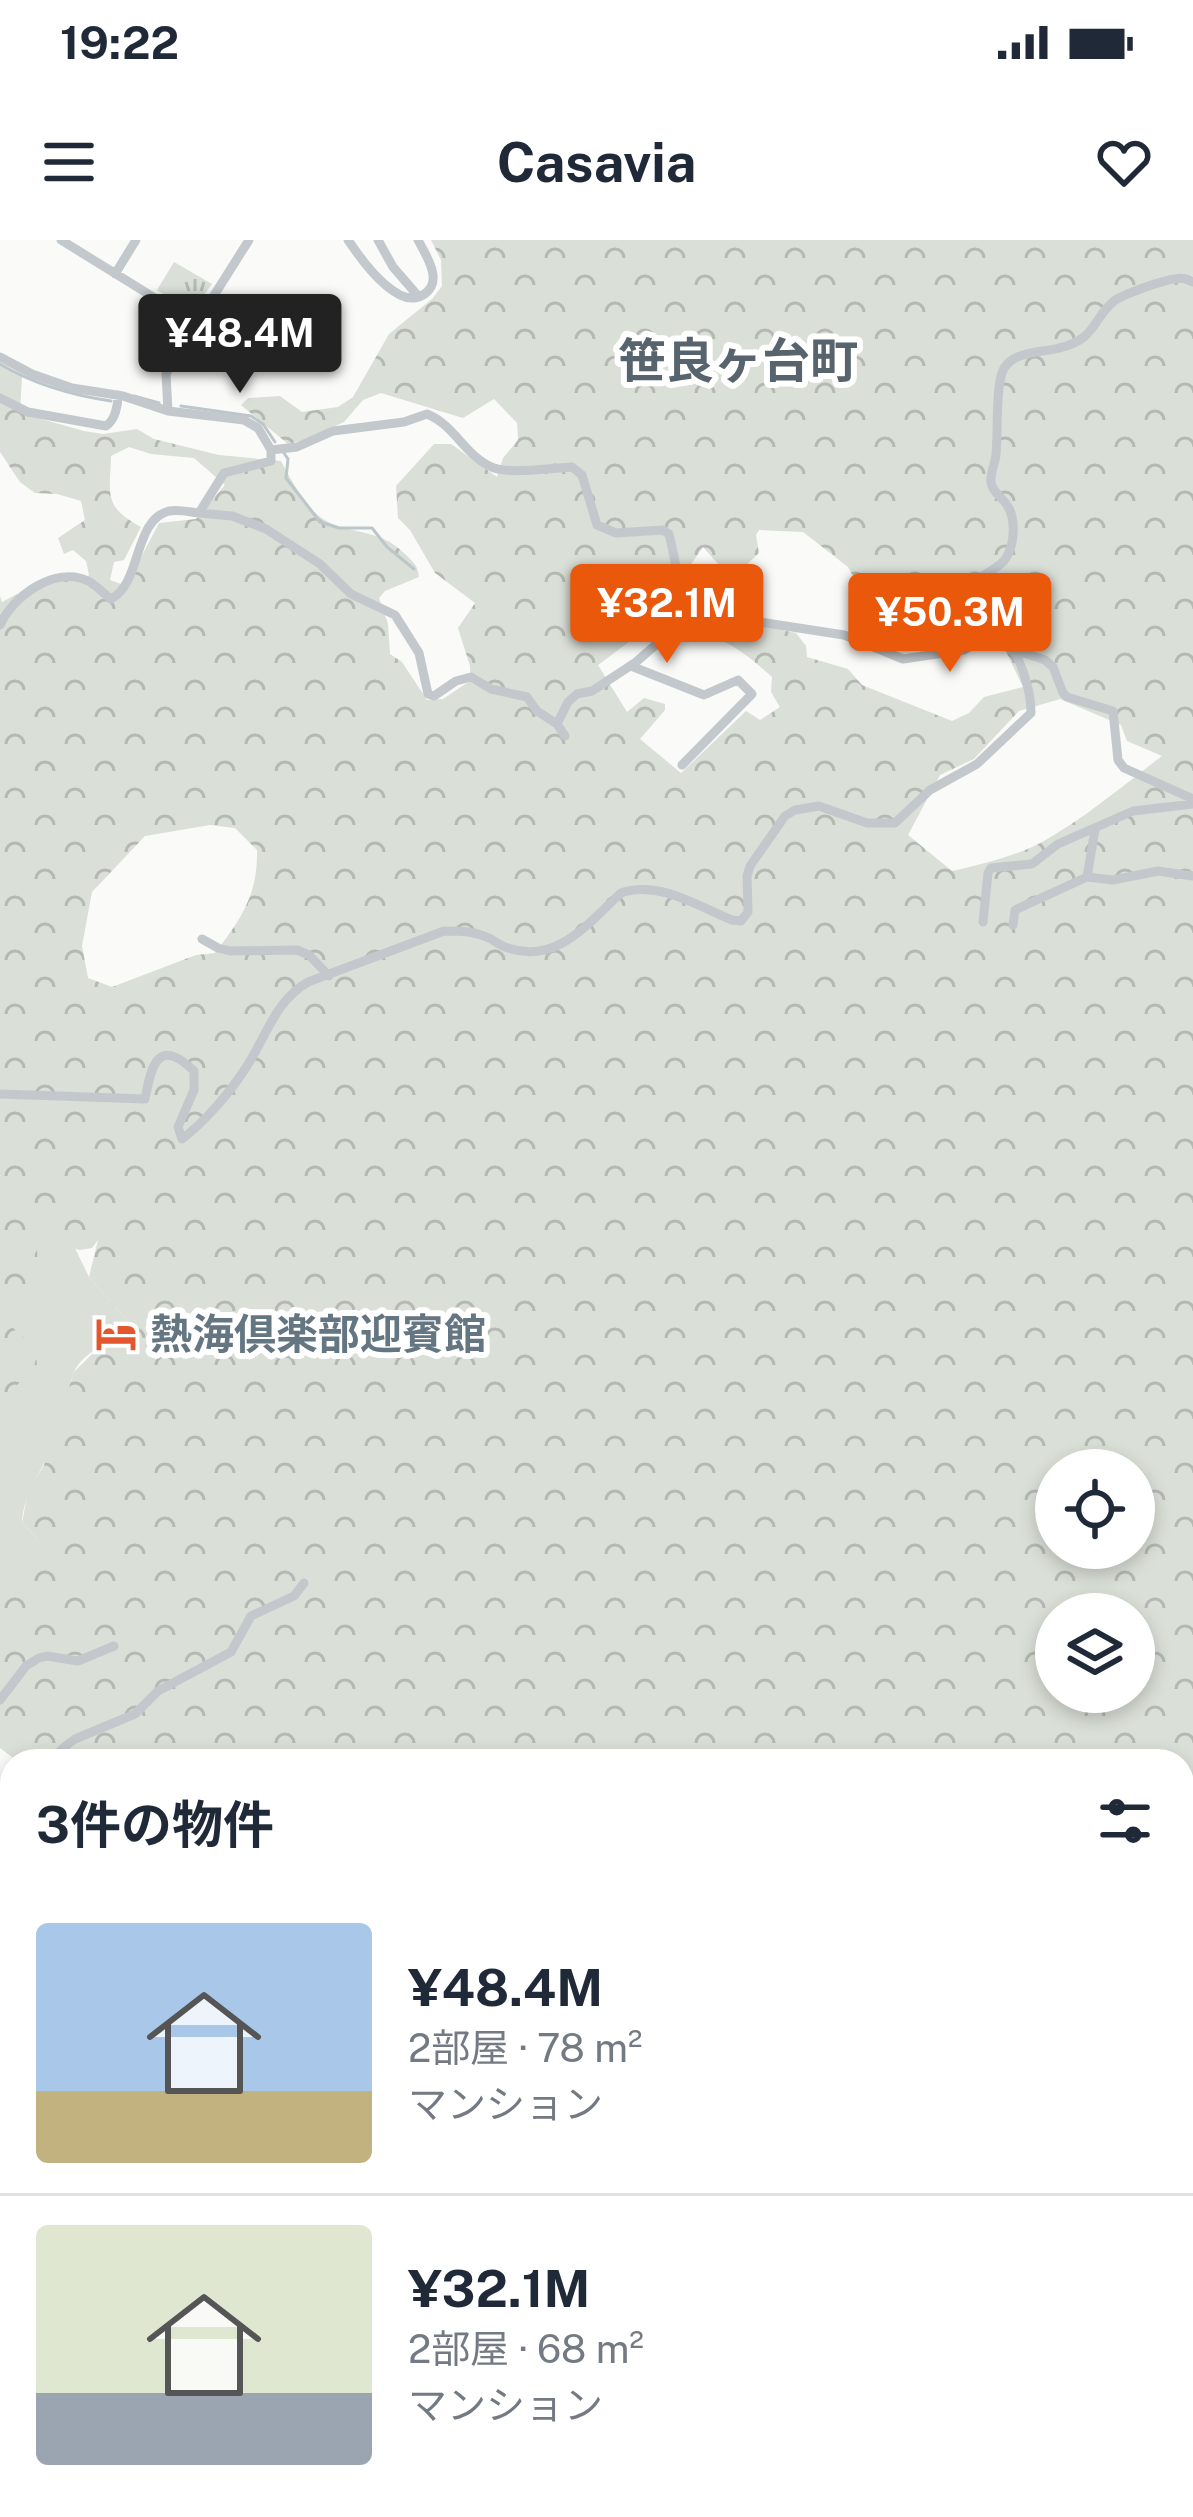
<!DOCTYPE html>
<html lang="ja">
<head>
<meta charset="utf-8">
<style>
	body { margin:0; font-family:"Public Sans","Noto Sans JP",sans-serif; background:#f6f6f7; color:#1f2937; height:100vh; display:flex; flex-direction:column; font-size:45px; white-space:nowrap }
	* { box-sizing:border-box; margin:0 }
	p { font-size:39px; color:#747a83 }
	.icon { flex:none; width:66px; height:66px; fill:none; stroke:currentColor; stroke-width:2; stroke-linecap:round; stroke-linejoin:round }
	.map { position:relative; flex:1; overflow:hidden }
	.details { position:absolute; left:0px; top:1509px; width:1194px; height:768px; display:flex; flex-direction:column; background:#fff; border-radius:36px 36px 0 0; box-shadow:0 6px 18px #0003 }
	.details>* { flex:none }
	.tools { position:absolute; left:1035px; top:1209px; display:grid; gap:24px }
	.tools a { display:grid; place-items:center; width:120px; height:120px; border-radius:50%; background:#fff; box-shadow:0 6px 18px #0003; font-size:60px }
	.price { position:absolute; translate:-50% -102px; padding:0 27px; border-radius:12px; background:#ea580c; color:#fff; font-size:39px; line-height:78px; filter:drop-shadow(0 3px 6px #0008) }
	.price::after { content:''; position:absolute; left:50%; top:72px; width:36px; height:27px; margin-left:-18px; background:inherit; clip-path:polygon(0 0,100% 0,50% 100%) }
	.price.active { background:#222; color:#fff }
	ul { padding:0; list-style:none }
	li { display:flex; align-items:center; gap:36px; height:300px; padding:0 36px }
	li+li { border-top:3px solid #e0e1e3 }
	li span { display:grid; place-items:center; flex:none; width:336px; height:240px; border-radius:12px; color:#555 }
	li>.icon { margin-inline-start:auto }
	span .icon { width:144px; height:144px; fill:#fffc; stroke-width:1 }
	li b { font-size:51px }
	h2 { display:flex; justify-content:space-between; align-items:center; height:144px; padding:0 36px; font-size:51px }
	.status { display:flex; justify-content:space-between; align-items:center; height:84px; padding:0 60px; background:#fff; direction:ltr }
	.status svg { height:33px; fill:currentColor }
	header { display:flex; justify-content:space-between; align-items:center; height:156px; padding:0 36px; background:#fff; font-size:54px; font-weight:700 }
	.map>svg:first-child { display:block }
	.grass { fill:#dadfd7 }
	.forest { fill:url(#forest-crowns); fill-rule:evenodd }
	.park { fill:url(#park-tufts) }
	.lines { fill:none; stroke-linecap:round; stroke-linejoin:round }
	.stream { stroke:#bbc7cb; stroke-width:3 }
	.minor { stroke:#c3c8cc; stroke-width:9 }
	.labels { text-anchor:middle; stroke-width:12; stroke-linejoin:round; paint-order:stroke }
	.poi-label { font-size:42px; font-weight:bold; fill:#657683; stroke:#fff; text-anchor:start }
	.quarter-label { font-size:48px; font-weight:bold; fill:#57646e; stroke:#fff }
</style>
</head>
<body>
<div class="status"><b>19:22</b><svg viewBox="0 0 49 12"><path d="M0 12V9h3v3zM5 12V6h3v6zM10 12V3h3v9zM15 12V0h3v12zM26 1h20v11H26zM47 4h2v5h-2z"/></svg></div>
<header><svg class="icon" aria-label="menu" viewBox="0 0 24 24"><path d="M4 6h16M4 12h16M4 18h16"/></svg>Casavia<svg class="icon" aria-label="heart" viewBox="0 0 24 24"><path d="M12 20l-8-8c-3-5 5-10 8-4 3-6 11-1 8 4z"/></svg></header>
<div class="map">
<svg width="1193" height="2277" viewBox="0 0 1193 2277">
	<defs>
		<pattern id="forest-crowns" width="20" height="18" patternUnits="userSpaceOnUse" patternTransform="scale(3)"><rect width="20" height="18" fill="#dadfd7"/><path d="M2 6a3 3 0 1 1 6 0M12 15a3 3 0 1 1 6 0" fill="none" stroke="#b4b9b4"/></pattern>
		<pattern id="park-tufts" width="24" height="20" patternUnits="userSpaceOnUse" patternTransform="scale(3)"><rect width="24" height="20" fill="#dadfd7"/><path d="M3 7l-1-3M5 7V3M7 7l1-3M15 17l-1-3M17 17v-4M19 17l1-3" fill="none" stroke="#b4b9b4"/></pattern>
	</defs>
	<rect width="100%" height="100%" fill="#fafaf8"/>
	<path class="grass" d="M 0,935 L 13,950 L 65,988 L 89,1037 L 145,1101 L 138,1117 L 124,1118 L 100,1105 C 91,1113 79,1120 74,1132 C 66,1152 66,1176 57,1196 C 46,1226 23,1251 22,1283 L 36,1297 L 43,1311 L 0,1352 Z"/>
	<path class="forest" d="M 431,0 L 1193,0 L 1193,1779 L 1182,1780 L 1182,1521 L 17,1521 L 0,1508 L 0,1350 L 42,1310 L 36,1297 L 22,1283 L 28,1251 L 44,1225 L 74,1132 L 101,1105 L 124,1118 L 138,1116 L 145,1101 L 89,1037 L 98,1000 L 92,1008 L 80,1010 L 59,1005 L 37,1007 L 39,1059 L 0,1055 L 0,964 L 15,969 L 24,967 L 0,935 L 0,356 L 2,362 L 17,354 L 20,358 L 56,338 L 85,339 L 89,335 L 86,321 L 73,310 L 64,314 L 58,298 L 85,280 L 81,261 L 57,254 L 35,253 L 20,242 L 0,212 L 0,124 L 22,135 L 20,173 L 84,191 L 103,194 L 137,189 L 154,199 L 219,215 L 281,221 C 291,240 303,262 319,276 C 344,296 378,286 405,314 C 413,322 418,325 419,337 L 385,351 L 379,358 L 388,384 L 390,414 L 402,422 L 427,460 L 443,459 L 470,441 L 470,426 L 458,388 L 475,363 L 435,333 L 410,290 L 398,278 L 396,246 L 434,204 L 451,204 L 497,237 L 503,218 L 518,200 L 517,183 L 494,159 L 463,178 L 381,153 L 363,160 L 344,182 L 304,200 L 288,204 L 241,165 L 248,158 L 280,156 L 302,172 L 338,167 L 353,157 L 389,94 L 432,59 L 442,46 L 441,20 ZM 129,207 L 151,214 L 194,218 L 225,245 L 196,279 L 159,283 L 126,346 L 110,340 L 114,322 L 124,320 L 141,287 C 103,266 110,256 111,216 ZM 759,290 L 803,292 L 848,327 L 864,356 L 890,370 L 973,398 L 1000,399 L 1023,447 L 984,457 L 969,473 L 952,481 L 862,445 L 848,429 L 807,417 L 806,406 L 796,393 L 703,374 L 676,346 L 703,307 L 728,335 L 737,334 L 759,313 L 756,295 ZM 645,390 L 669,414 L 689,392 C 724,395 746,414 772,437 L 771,452 L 780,467 L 760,480 L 746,471 L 681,533 L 640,499 L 665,470 L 665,464 L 644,458 L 627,472 L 598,425 ZM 1060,459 L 1121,485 L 1127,501 L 1162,516 C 1124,545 1086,577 1044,601 C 1017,616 982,624 952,631 L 908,595 L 940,535 L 974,519 L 1019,471 ZM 210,585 L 235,588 L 257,610 C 258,655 241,679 215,713 L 196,715 L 112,747 L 88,738 L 82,706 L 92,652 L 145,596 ZM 1056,1230 L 1134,1230 L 1134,1308 L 1056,1308 ZM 1056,1374 L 1134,1374 L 1134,1452 L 1056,1452 Z
		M 3,1087 L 12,1087 L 35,1109 L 37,1125 L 14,1148 L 7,1187 L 0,1191 L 0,1092 Z
		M 12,1545 L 12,1740 L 3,1733 L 0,1734 L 0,1562 Z
		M 0,2161 L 8,2168 L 2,2196 L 12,2199 L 12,2265 L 1091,2265 L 1078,2277 L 0,2277 Z"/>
	<path class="park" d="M 174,22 L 212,44 L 191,72 L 157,50 Z"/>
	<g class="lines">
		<path class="stream" d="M 0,124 C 35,145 71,155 111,161
			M 134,156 L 159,163
			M 181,166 L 251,176 L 263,184 L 275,202
			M 284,213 L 288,219 L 286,238 L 320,282 L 339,288 L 372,288 L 387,307 L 414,329
			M 0,2143 L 12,2142"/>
		<path class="minor" d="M 61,0 L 192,81 L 201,76 L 249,0
			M 348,0 C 361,19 379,44 400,55 C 416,63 435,53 433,35 C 432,23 423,10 418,0
			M 378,0 L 393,27 L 419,57
			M 115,34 L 136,0
			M 0,117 L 32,134 L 72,148 L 123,156 L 168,171 L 244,180 L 258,188 L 271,210
			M 0,158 L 28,172 L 106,186 C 115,180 118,166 118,155
			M 168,171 L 166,134 L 172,122 L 187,112 L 196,81
			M 271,210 L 297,207 L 333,191 L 404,182 L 427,174 C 455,185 466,218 494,228 C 512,234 551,228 572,227 L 582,235 L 597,285 L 616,293 L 663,290 L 669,294 C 676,322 679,350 689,376 L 636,422 L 592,451 L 577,454 L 568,462 L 557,484 L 565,496
			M 199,273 L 232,276 L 266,289 L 320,324 L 351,354 L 395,375 L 419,413 L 428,454 L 434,456 L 456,441 L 471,437 L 491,449 L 527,457 L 537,471 L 557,484
			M 680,341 L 692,357 L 710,370 L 753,381 L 844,395 L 903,419 L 964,410 L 979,402 L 998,404 L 1045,420 L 1053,427 L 1063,453 L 1067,457 L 1113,471 L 1118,520 L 1124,528 L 1193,559
			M 0,385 C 12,357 55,325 88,341 C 96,345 103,353 111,359 C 142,343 133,280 169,271 C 178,269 190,272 199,273 L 224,233 L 271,221 L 271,210
			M 631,426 L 704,455 L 738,440 L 752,454 L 682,525
			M 1087,637 L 1095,590
			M 983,682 L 988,633 L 991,628 L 1032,624 L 1058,604 L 1133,571 L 1193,564
			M 1013,685 L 1015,670 L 1087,637 L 1113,640 L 1158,631 L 1193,636
			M 202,699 L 218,708 L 230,711 L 297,710 L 309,715 L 329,736
			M 0,854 L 145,859 C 151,826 158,796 194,831 L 194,850 L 178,887 L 182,899
			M 182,899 C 206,881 231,851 247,826 C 267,795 275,761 308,742 L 444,691 C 461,691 475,691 491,699 C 496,702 501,706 508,708 C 557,725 589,682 621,653 C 659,640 697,666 732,680 L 741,681 L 748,672 L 747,636 L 750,626 L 785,576 L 795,570 L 819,566 L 867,583 L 895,583 L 930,550 L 977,524 L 1031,473 C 1031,448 1020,417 1005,396 C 995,381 983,370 979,352 L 984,335 C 992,330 1001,326 1006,318 C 1015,304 1016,278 1007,265 C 1002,257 992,252 991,242 C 990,234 995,223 996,215 C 998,190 996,165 1000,141 C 1004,110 1036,114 1059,108 C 1097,99 1092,79 1114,61 C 1124,54 1163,40 1175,39 C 1183,37 1185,39 1193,42
			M 0,1460 L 26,1426 L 39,1418 L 47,1416 L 78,1421 L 114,1406
			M 52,1521 L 63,1508 L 75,1499 L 135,1474 L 158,1451 L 231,1412 L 251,1376 L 294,1356 L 304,1343
			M 0,1636 L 12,1608
			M 0,1691 L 3,1716 L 12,1731
			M 12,1833 C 1,1842 6,1848 12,1859
			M 0,1980 L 12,1973
			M 1182,2110 L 1193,2101
			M 1182,2123 L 1193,2137
			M 1182,2203 L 1193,2216
			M 1096,2265 L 1105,2277
			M 1166,2265 L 1175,2277"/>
	</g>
	<defs>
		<g id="hotel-bare" transform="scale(3.24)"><path d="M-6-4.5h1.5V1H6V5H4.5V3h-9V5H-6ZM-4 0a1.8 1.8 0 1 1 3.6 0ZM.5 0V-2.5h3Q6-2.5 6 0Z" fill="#e4572e" stroke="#fff" stroke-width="2.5" paint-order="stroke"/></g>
	</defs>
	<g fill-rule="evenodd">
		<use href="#hotel-bare" x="116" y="1094"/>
	</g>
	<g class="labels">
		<g class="poi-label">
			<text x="150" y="1109">熱海倶楽部迎賓館</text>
		</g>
		<g class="quarter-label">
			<text x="738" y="138">笹良ヶ台町</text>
		</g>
	</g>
</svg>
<div class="tools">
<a><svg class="icon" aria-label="locate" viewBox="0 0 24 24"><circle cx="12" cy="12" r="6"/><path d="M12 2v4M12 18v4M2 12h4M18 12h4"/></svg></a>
<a><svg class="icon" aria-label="layers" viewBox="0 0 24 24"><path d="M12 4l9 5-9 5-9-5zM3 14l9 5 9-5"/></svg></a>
</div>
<b class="price active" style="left:240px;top:156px">¥48.4M</b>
<b class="price" style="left:667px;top:426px">¥32.1M</b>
<b class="price" style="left:950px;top:435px">¥50.3M</b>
<section class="details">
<h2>3件の物件<svg class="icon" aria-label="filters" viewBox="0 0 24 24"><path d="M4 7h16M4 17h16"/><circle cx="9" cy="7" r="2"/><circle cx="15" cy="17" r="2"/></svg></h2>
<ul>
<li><span style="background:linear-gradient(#a9c7e8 70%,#c2b280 0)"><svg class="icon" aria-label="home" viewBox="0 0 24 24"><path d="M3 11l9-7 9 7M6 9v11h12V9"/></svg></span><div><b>¥48.4M</b><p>2部屋 · 78 m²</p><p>マンション</p></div></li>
<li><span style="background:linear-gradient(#dfe7d0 70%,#9aa5b1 0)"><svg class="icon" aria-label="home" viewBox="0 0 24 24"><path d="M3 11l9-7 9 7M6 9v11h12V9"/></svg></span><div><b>¥32.1M</b><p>2部屋 · 68 m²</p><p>マンション</p></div></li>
</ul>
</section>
</div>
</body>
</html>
